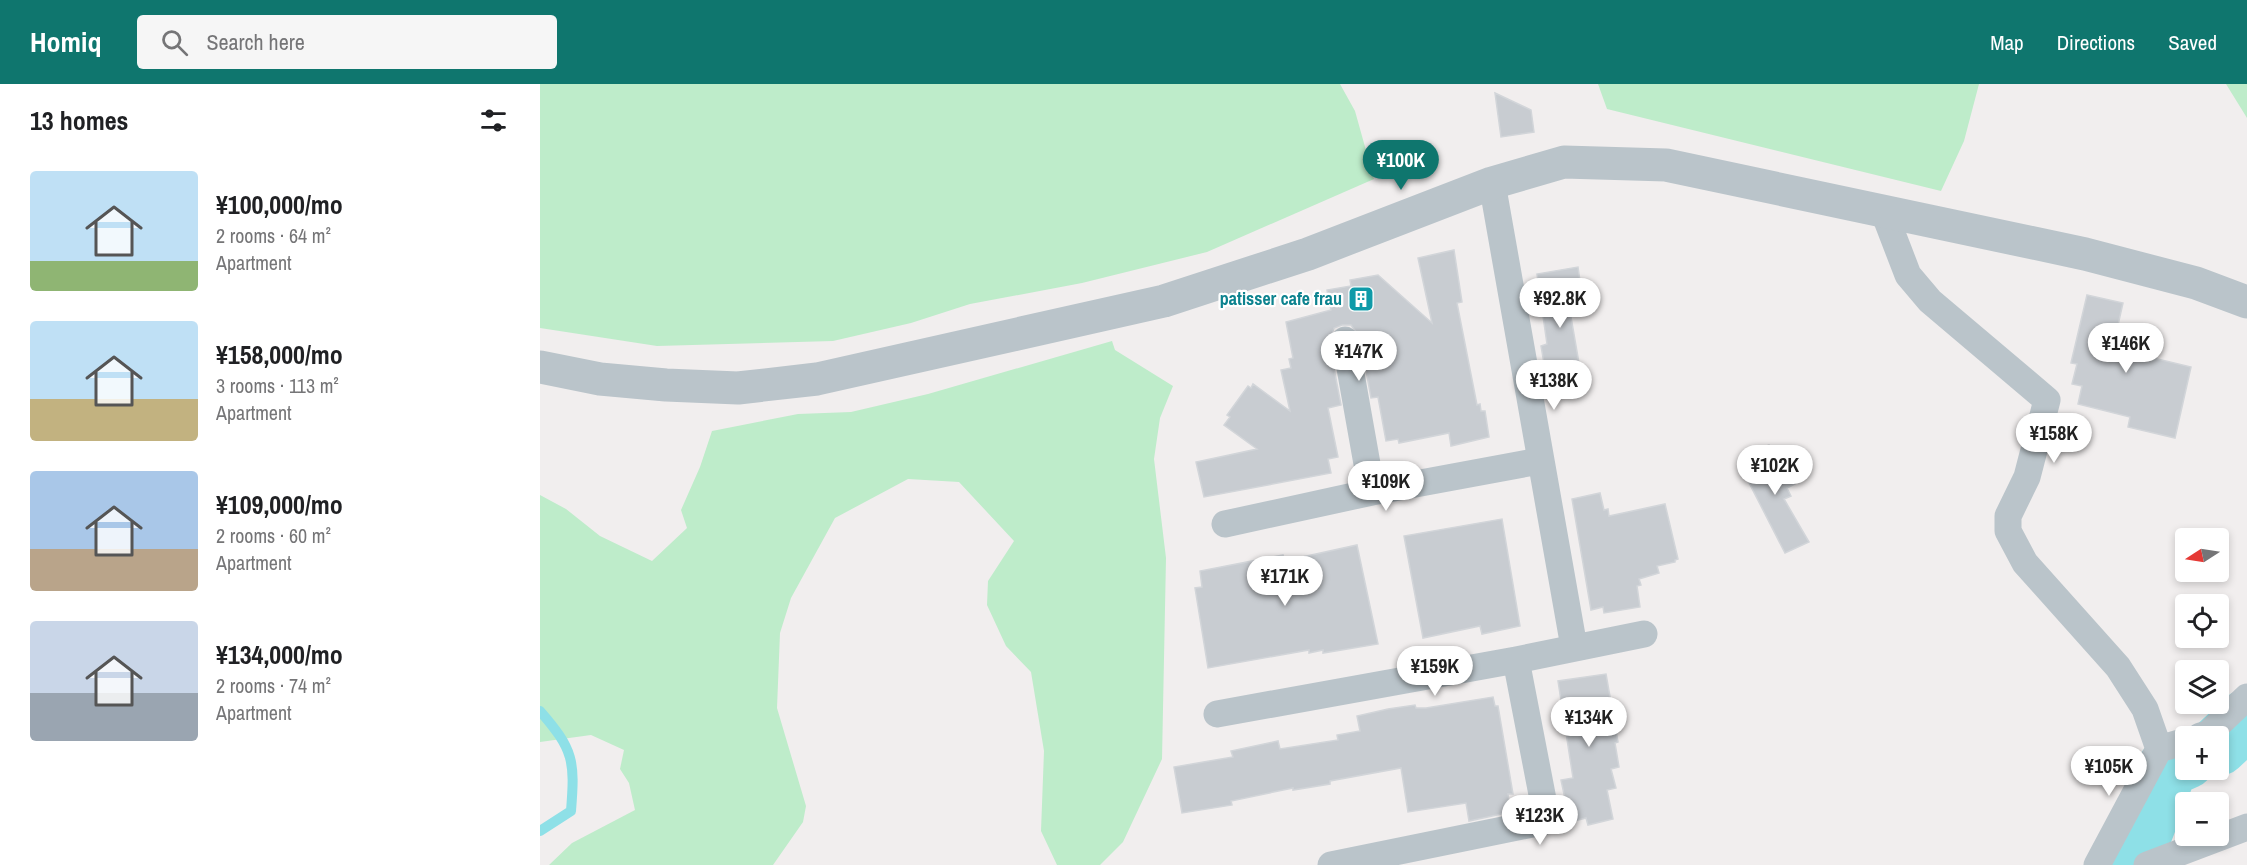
<!DOCTYPE html>
<html lang="en">
<head>
<meta charset="utf-8">
<style>
	body { margin:0; font-family:"Archivo Narrow",sans-serif; background:#f6f6f6; color:#202124; height:100vh; display:flex; flex-direction:column; font-size:22px; white-space:nowrap }
	* { box-sizing:border-box; margin:0 }
	p { font-size:20px; color:#757577 }
	.icon { flex:none; width:33px; height:33px; fill:none; stroke:currentColor; stroke-width:2; stroke-linecap:round; stroke-linejoin:round }
	.map { position:relative; flex:1; overflow:hidden }
	.side { display:flex; flex-direction:column; background:#fff; width:540px }
	.side>* { flex:none }
	.needle { width:39px; rotate:258deg }
	.tools { position:absolute; left:1635px; top:444px; display:grid; gap:12px }
	.tools a { display:grid; place-items:center; width:54px; height:54px; border-radius:6px; background:#fff; box-shadow:0 3px 9px #0003; font-size:30px }
	.price { position:absolute; translate:-50% -51px; padding:0 14px; border-radius:21px; background:#fff; color:#222; font-size:20px; line-height:39px; filter:drop-shadow(0 2px 3px #0008) }
	.price::after { content:''; position:absolute; left:50%; top:36px; width:18px; height:14px; margin-left:-9px; background:inherit; clip-path:polygon(0 0,100% 0,50% 100%) }
	.price.on { background:#0f766e; color:#fff }
	ul { padding:0; list-style:none }
	li { display:flex; align-items:center; gap:18px; height:150px; padding:0 30px }
	li span { display:grid; place-items:center; flex:none; width:168px; height:120px; border-radius:6px; color:#555 }
	li>.icon { margin-inline-start:auto }
	span .icon { width:72px; height:72px; fill:#fffc; stroke-width:1 }
	li b { font-size:26px }
	h2 { display:flex; justify-content:space-between; align-items:center; height:72px; padding:0 30px; font-size:26px }
	header { display:flex; align-items:center; gap:36px; box-sizing:border-box; height:84px; padding:0 30px; background:#0f766e; color:#fff }
	header strong { font-size:28px }
	nav { display:flex; gap:33px; margin-inline-start:auto; font-size:21px }
	.search { width:420px; height:54px; background:#f6f6f6; display:flex; align-items:center; gap:15px; box-sizing:border-box; padding:0 21px; border-radius:6px; color:#757577; font-size:22px }
	main { display:flex; flex:1; min-height:0 }
	.map>svg:first-child { display:block }
	.green { fill:#beecca }
	.lines { fill:none; stroke-linecap:round; stroke-linejoin:round }
	.stream { stroke:#8ee0e7; stroke-width:10 }
	.river { stroke:#8ee0e7; stroke-width:60 }
	.building { fill:#c8ccd1; stroke:#d2d5d9; stroke-width:1.5 }
	.minor { stroke:#bac4ca; stroke-width:27 }
	.tertiary { stroke:#bac4ca; stroke-width:33 }
	.labels { text-anchor:middle; stroke-width:4.5; stroke-linejoin:round; paint-order:stroke }
	.culture-label { font-size:18px; font-weight:bold; fill:#0d838f; stroke:#fff; text-anchor:end }
</style>
</head>
<body>
<header>
<strong>Homiq</strong>
<div class="search"><svg class="icon" aria-label="search" viewBox="0 0 24 24"><circle cx="10" cy="10" r="6"/><path d="M15 15l6 6"/></svg>Search here</div>
<nav><a>Map</a><a>Directions</a><a>Saved</a></nav>
</header>
<main>
<section class="side">
<h2>13 homes<svg class="icon" aria-label="filters" viewBox="0 0 24 24"><path d="M4 7h16M4 17h16"/><circle cx="9" cy="7" r="2"/><circle cx="15" cy="17" r="2"/></svg></h2>
<ul>
<li><span style="background:linear-gradient(#bfe0f5 75%,#8fb573 0)"><svg class="icon" aria-label="home" viewBox="0 0 24 24"><path d="M3 11l9-7 9 7M6 9v11h12V9"/></svg></span><div><b>¥100,000/mo</b><p>2 rooms · 64 m²</p><p>Apartment</p></div></li>
<li><span style="background:linear-gradient(#bfe0f5 65%,#c2b280 0)"><svg class="icon" aria-label="home" viewBox="0 0 24 24"><path d="M3 11l9-7 9 7M6 9v11h12V9"/></svg></span><div><b>¥158,000/mo</b><p>3 rooms · 113 m²</p><p>Apartment</p></div></li>
<li><span style="background:linear-gradient(#a9c7e8 65%,#b9a48a 0)"><svg class="icon" aria-label="home" viewBox="0 0 24 24"><path d="M3 11l9-7 9 7M6 9v11h12V9"/></svg></span><div><b>¥109,000/mo</b><p>2 rooms · 60 m²</p><p>Apartment</p></div></li>
<li><span style="background:linear-gradient(#c9d6e8 60%,#9aa5b1 0)"><svg class="icon" aria-label="home" viewBox="0 0 24 24"><path d="M3 11l9-7 9 7M6 9v11h12V9"/></svg></span><div><b>¥134,000/mo</b><p>2 rooms · 74 m²</p><p>Apartment</p></div></li>
</ul>
</section>
<div class="map">
<svg width="1707" height="781" viewBox="0 0 1707 781">
	<rect width="100%" height="100%" fill="#f1eeee"/>
	<path class="green" d="M 0,0 L 800,0 L 815,27 L 834,95 L 667,168 L 542,199 L 430,220 L 371,239 L 293,257 L 117,262 L 0,244 Z
		M 1058,0 L 1439,0 L 1424,57 L 1401,107 L 1067,25 Z
		M 1686,0 L 1707,0 L 1707,34 Z
		M 572,257 L 575,266 L 633,302 L 620,334 L 614,375 L 626,474 L 622,675 L 583,758 L 560,781 L 517,781 L 501,747 L 504,667 L 491,588 L 466,562 L 447,521 L 448,497 L 474,457 L 419,398 L 368,395 L 295,434 L 251,514 L 240,549 L 237,624 L 266,722 L 263,738 L 233,781 L 9,781 L 32,759 L 95,726 L 89,699 L 80,685 L 84,666 L 51,651 L 0,658 L 0,411 L 26,425 L 60,452 L 112,477 L 147,444 L 141,426 L 160,383 L 172,347 L 258,330 L 311,328 L 388,310 Z"/>
	<g class="lines">
		<path class="stream" d="M 0,627 C 34,666 35,677 31,727 L 0,747"/>
		<path class="river" d="M 1678,662 L 1707,635
			M 1590,781 L 1628,683 L 1646,675"/>
	</g>
	<path class="building" d="M 955,9 L 991,26 L 994,48 L 961,53 Z
		M 914,166 L 922,218 L 917,219 L 937,321 L 940,320 L 941,327 L 945,327 L 949,353 L 911,362 L 909,349 L 859,359 L 858,355 L 846,357 L 838,313 L 831,314 L 820,253 L 811,241 L 802,241 L 794,244 L 789,258 L 801,321 L 788,324 L 798,373 L 788,375 L 791,389 L 664,413 L 656,378 L 717,365 L 684,341 L 690,333 L 687,331 L 708,302 L 711,304 L 713,300 L 750,327 L 741,286 L 751,284 L 749,275 L 753,274 L 746,238 L 791,226 L 787,206 L 811,202 L 810,196 L 838,191 L 892,239 L 878,174 Z
		M 1038,183 L 1042,211 L 1041,214 L 1028,216 L 1043,302 L 1039,303 L 1039,305 L 1014,310 L 1014,307 L 1009,308 L 1001,262 L 1007,260 L 997,190 Z
		M 1547,211 L 1583,219 L 1578,241 L 1582,242 L 1576,265 L 1651,283 L 1635,354 L 1588,343 L 1590,333 L 1538,320 L 1542,302 L 1532,300 L 1537,280 L 1531,279 Z
		M 1229,361 L 1235,374 L 1242,371 L 1255,400 L 1247,404 L 1251,412 L 1244,415 L 1269,458 L 1245,469 L 1203,387 L 1210,383 L 1205,371 Z
		M 1060,409 L 1064,426 L 1068,425 L 1069,432 L 1125,420 L 1138,475 L 1135,476 L 1135,478 L 1117,482 L 1119,489 L 1099,495 L 1101,501 L 1097,502 L 1100,523 L 1064,529 L 1063,523 L 1051,526 L 1032,415 Z
		M 962,435 L 980,542 L 942,550 L 940,542 L 883,554 L 864,452 Z
		M 817,461 L 838,560 L 783,569 L 783,566 L 769,569 L 769,566 L 668,584 L 655,504 L 662,503 L 660,487 L 743,471 L 744,477 Z
		M 1066,590 L 1078,658 L 1075,659 L 1079,683 L 1071,685 L 1076,704 L 1067,706 L 1073,735 L 1048,741 L 1046,734 L 1030,738 L 1021,696 L 1033,694 L 1018,597 Z
		M 953,613 L 955,622 L 958,622 L 973,710 L 968,710 L 971,728 L 929,737 L 926,719 L 868,728 L 861,684 L 790,697 L 790,700 L 753,706 L 753,704 L 691,717 L 692,721 L 642,729 L 634,683 L 693,673 L 691,667 L 738,657 L 740,665 L 798,656 L 797,651 L 820,647 L 817,632 L 848,625 L 875,621 L 876,624 L 886,624 Z"/>
	<g class="lines">
		<path class="minor" d="M 952,99 L 1034,563
			M 1343,126 L 1368,191 L 1390,217 L 1507,316 L 1487,393 L 1468,432 L 1468,447 L 1485,479 L 1578,583 L 1605,625 L 1619,665
			M 805,256 L 832,408
			M 685,440 L 832,408 L 999,377
			M 677,630 L 976,576 L 1104,550
			M 1660,652 L 1668,650 L 1707,613
			M 791,781 L 1002,738 L 1006,731 L 976,576
			M 1557,781 L 1619,665 L 1646,657
			M 1607,781 L 1707,743"/>
		<path class="tertiary" d="M 0,283 L 60,295 L 126,301 L 198,304 L 277,295 L 624,217 L 768,170 L 952,99 L 1024,78 L 1126,81 L 1545,170 L 1656,199 L 1707,218"/>
	</g>
	<defs>
		<g id="building-square" transform="scale(1.35)"><rect x="-9" y="-9" width="18" height="18" rx="4" fill="#0f9aa8" stroke="#fff"/><path d="M-4-6H4V6H1V3H-1V6H-4ZM-2.5-4.3h1.7v1.8h-1.7ZM.8-4.3h1.7v1.8H.8ZM-2.5-1h1.7V.8h-1.7ZM.8-1h1.7V.8H.8Z" fill="#fff"/></g>
	</defs>
	<g fill-rule="evenodd">
		<use href="#building-square" x="821" y="215"/>
	</g>
	<g class="labels">
		<g class="culture-label">
			<text x="802" y="221">patisser cafe frau</text>
		</g>
	</g>
</svg>
<div class="tools">
<a><svg class="needle" viewBox="-14 -14 28 28"><path d="M0-13l5 13h-10z" fill="#e53935"/><path d="M0 13l5-13h-10z" fill="#757577"/></svg></a>
<a><svg class="icon" aria-label="locate" viewBox="0 0 24 24"><circle cx="12" cy="12" r="6"/><path d="M12 2v4M12 18v4M2 12h4M18 12h4"/></svg></a>
<a><svg class="icon" aria-label="layers" viewBox="0 0 24 24"><path d="M12 4l9 5-9 5-9-5zM3 14l9 5 9-5"/></svg></a>
<a>+</a>
<a>−</a>
</div>
<b class="price on" style="left:861px;top:107px">¥100K</b>
<b class="price" style="left:1020px;top:245px">¥92.8K</b>
<b class="price" style="left:1586px;top:290px">¥146K</b>
<b class="price" style="left:819px;top:298px">¥147K</b>
<b class="price" style="left:1014px;top:327px">¥138K</b>
<b class="price" style="left:1514px;top:380px">¥158K</b>
<b class="price" style="left:1235px;top:412px">¥102K</b>
<b class="price" style="left:846px;top:428px">¥109K</b>
<b class="price" style="left:745px;top:523px">¥171K</b>
<b class="price" style="left:895px;top:613px">¥159K</b>
<b class="price" style="left:1049px;top:664px">¥134K</b>
<b class="price" style="left:1569px;top:713px">¥105K</b>
<b class="price" style="left:1000px;top:762px">¥123K</b>
</div>
</main>
</body>
</html>
